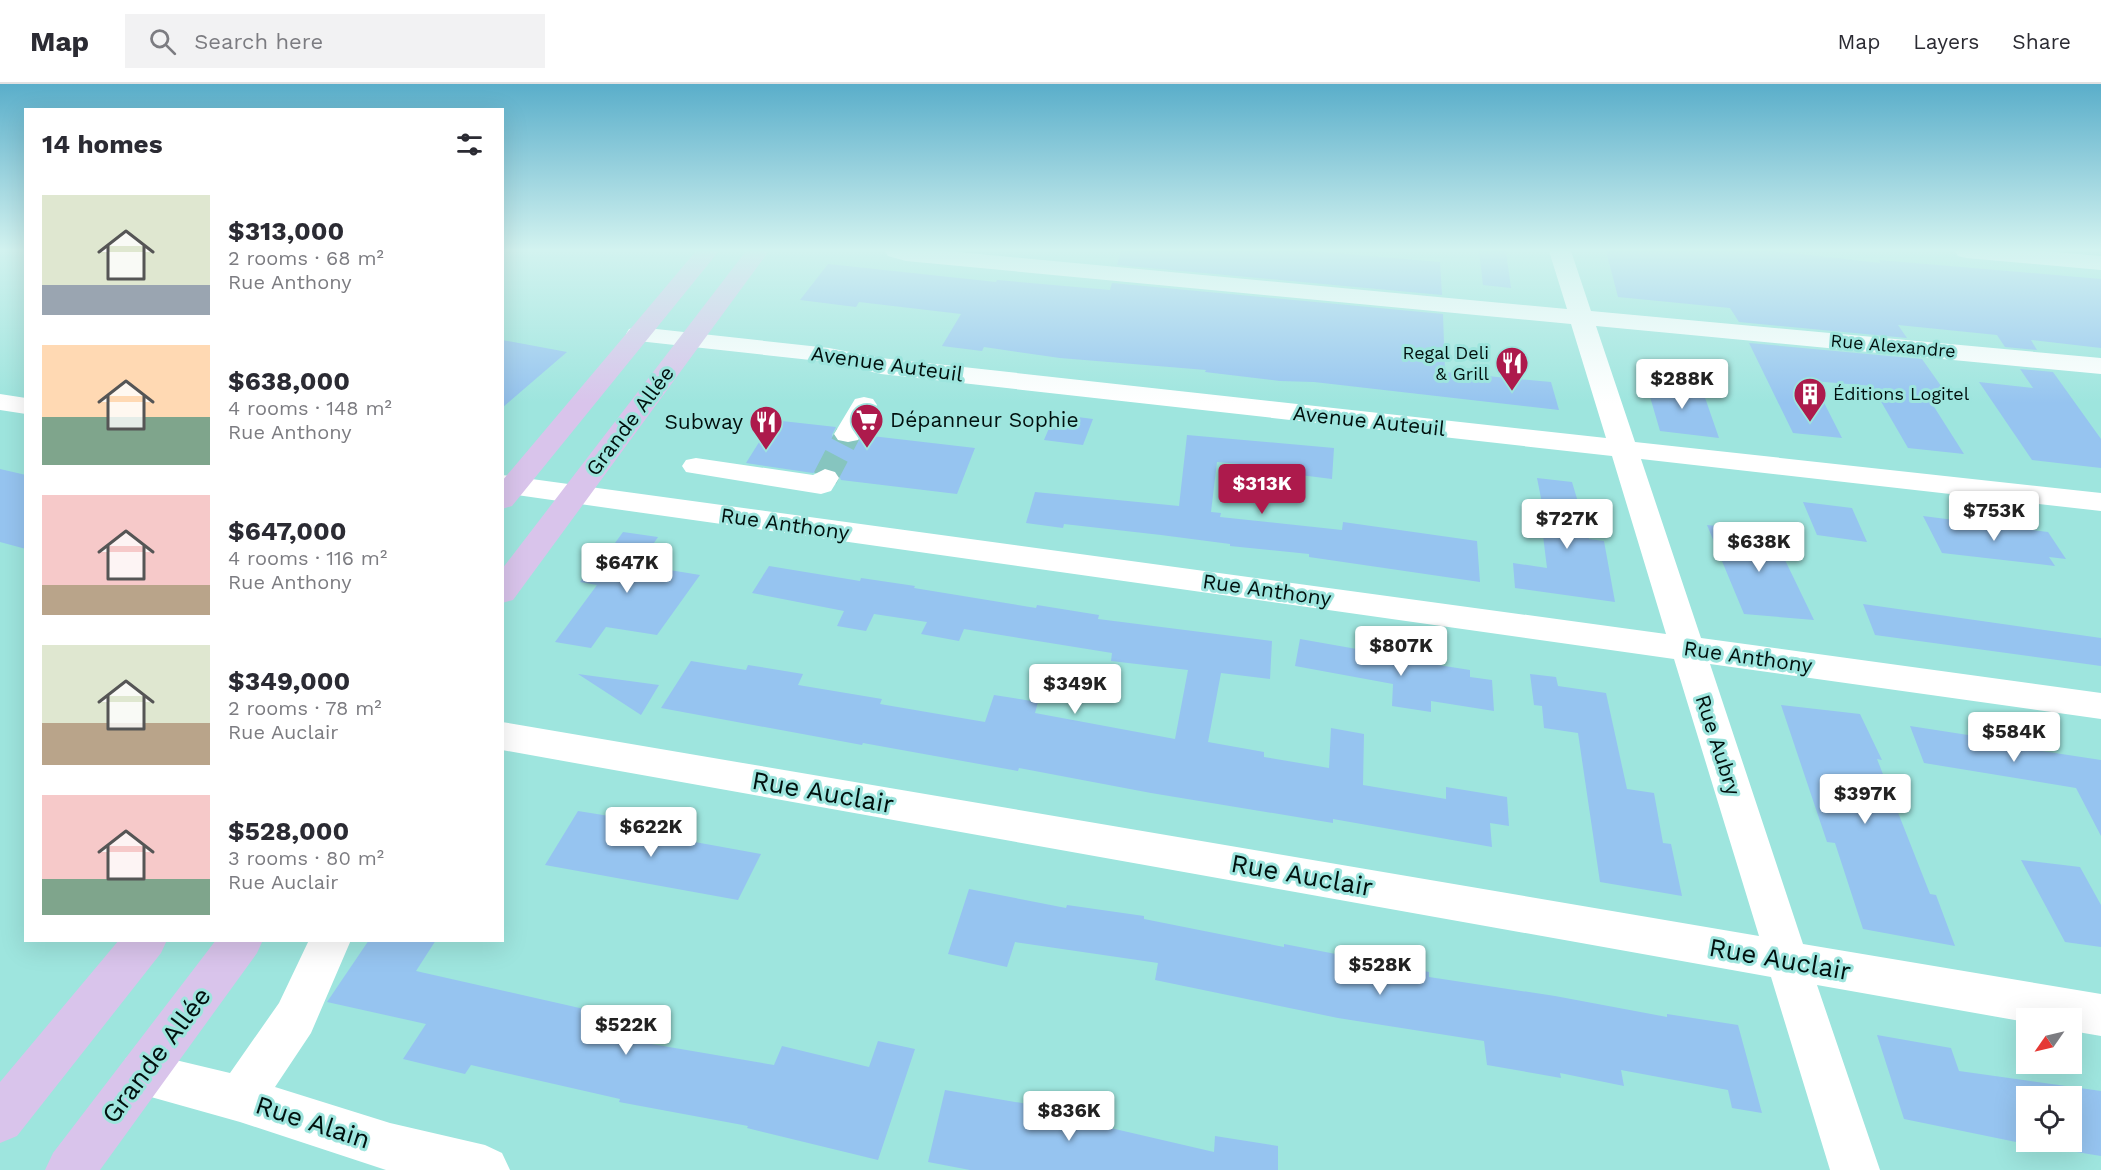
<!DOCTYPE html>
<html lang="en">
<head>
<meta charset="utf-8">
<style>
	body { margin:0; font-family:"Work Sans",sans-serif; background:#f2f2f3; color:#2b2b33; height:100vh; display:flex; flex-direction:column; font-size:22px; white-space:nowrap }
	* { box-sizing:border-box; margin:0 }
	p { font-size:20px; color:#7c7c81 }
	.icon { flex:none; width:33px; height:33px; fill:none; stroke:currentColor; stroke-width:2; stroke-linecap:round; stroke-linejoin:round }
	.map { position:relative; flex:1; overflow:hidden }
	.panel { position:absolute; left:24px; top:24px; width:480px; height:834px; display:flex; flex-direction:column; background:#fff; border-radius:0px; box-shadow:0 6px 24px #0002 }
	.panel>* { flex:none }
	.needle { width:39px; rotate:236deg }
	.controls { position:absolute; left:2016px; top:924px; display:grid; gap:12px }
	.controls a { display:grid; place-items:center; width:66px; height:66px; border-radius:0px; background:#fff; box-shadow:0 6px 24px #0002; font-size:30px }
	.price { position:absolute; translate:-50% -51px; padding:0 14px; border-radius:6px; background:#fff; color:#222; font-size:20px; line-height:39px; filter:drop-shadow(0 2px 3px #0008) }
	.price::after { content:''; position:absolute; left:50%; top:36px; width:18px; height:14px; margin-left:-9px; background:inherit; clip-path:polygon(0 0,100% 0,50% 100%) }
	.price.on { background:#ad1a4c; color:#fff }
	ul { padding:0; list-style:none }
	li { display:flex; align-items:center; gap:18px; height:150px; padding:0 18px }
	li span { display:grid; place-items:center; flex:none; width:168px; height:120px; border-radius:0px; color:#555 }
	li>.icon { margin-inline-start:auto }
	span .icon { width:72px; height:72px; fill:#fffc; stroke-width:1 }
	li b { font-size:26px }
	h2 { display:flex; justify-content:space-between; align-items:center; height:72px; padding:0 18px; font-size:26px }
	header { display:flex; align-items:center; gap:36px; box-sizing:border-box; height:84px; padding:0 30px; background:#fff; border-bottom:2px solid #e1e1e2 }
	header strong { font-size:28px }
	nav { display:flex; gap:33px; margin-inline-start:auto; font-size:21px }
	.search { width:420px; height:54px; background:#f2f2f3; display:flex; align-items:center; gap:15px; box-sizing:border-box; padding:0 21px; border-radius:0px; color:#7c7c81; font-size:22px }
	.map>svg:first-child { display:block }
	.building { fill:#96c4f0; fill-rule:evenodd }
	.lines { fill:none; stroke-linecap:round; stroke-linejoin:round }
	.minor-tunnel { stroke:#86c5bf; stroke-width:25; stroke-dasharray:25 13; stroke-linecap:butt }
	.minor { fill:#fff; fill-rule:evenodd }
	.major { fill:#d9c4eb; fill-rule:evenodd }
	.labels { text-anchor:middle; stroke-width:6; stroke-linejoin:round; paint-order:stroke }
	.far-street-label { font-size:18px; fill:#00100e; stroke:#9ee5de }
	.far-poi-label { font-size:18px; fill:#00100e; stroke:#9ee5de; text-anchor:end }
	.street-label { font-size:21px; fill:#00100e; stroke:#9ee5de }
	.poi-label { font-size:21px; fill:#00100e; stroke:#9ee5de; text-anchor:start }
	.near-street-label { font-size:26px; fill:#00100e; stroke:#9ee5de }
</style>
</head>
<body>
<header>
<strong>Map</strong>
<div class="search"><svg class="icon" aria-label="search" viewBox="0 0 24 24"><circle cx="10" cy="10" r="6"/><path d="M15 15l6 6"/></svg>Search here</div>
<nav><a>Map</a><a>Layers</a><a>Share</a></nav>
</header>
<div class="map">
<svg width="2101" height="1086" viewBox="0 0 2101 1086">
	<rect width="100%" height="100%" fill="#9ee5de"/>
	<path class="building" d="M 1121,167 L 1312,167 L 1440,178 L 1442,211 L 1117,181 Z
		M 1479,167 L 1506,167 L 1511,204 L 1483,201 Z
		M 1606,167 L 1774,167 L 1880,179 L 1879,176 L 2101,195 L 2101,264 L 2031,256 L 2037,266 L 2005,263 L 1997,251 L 1898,241 L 1907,254 L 1739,238 L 1730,224 L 1618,213 Z
		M 828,180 L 996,198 L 997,196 L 1110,206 L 1112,199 L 1443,230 L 1445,288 L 1551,298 L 1559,326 L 1314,298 L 1280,297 L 1205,288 L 1206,286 L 1060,274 L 984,263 L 982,267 L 942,262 L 961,230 L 859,218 L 856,223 L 800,216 Z
		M 502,256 L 567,268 L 502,324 Z
		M 1749,259 L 1922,275 L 1946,309 L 1924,307 L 1964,370 L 1908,364 L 1872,302 L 1813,297 L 1842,354 L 1793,349 Z
		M 2020,285 L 2053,288 L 2101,355 L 2101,384 L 2032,376 L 1979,298 L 2033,304 Z
		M 1646,299 L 1702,305 L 1719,354 L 1660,347 Z
		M 1055,330 L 1093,335 L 1083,361 L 1044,356 Z
		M 773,336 L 836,343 L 832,351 L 836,357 L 848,360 L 858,358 L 863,351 L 975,364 L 957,410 L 841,396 L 837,387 L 826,383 L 813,389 L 746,379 Z
		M 1187,351 L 1334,364 L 1332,395 L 1276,388 L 1276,383 L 1217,378 L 1211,428 L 1221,429 L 1220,433 L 1342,446 L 1343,438 L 1477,457 L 1480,498 L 1309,473 L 1309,470 L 1230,462 L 1230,460 L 1161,451 L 1064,440 L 1063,444 L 1026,439 L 1035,408 L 1179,422 Z
		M 0,385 L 26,391 L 26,465 L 0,458 Z
		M 1537,394 L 1572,398 L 1589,455 L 1604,457 L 1615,518 L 1515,504 L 1513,479 L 1547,484 L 1539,419 L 1542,419 Z
		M 1803,418 L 1852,424 L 1867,458 L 1817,451 Z
		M 1923,432 L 2048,448 L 2066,475 L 2049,473 L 2055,482 L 1942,469 Z
		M 1707,441 L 1771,447 L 1814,536 L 1744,530 Z
		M 623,448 L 658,453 L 639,481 L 700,491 L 657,551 L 606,543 L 591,564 L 555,558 L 597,501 L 580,498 L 597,476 L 602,477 Z
		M 769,482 L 860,497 L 861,494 L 915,502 L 914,504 L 1036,524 L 1037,521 L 1099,531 L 1098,535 L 1272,557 L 1270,595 L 1221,589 L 1208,658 L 1264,668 L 1264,673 L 1329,684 L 1331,644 L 1364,650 L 1363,701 L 1446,715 L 1446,703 L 1507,713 L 1509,742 L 1490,739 L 1492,763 L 1333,735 L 1333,739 L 1151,709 L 1019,684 L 1018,687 L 863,659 L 862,661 L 661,624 L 691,577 L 746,586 L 748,581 L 803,590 L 798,601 L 882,615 L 880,620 L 985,638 L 994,611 L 1038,618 L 1035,629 L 1175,655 L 1188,586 L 1111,577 L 1112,569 L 964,545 L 959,557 L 921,550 L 927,538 L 874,530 L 866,547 L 837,542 L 844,527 L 752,509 Z
		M 1863,520 L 2101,554 L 2101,582 L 1875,551 Z
		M 1300,555 L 1368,567 L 1368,570 L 1470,586 L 1470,593 L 1492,596 L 1494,627 L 1431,617 L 1431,628 L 1392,622 L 1393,600 L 1295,582 Z
		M 578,590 L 659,601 L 641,631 Z
		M 1530,590 L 1556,593 L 1558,602 L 1606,609 L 1627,705 L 1654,709 L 1663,759 L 1671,760 L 1682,812 L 1600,798 L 1578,649 L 1544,644 L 1542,622 L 1534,621 Z
		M 1781,621 L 1860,630 L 1882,676 L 1877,675 L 1930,810 L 1936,811 L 1955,862 L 1863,845 L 1835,759 L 1827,758 Z
		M 1910,642 L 2026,660 L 2028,665 L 2101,676 L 2101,752 L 2076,704 L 1924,679 Z
		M 578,727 L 628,735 L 623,745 L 761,770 L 738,816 L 545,781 Z
		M 2021,776 L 2080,783 L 2101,821 L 2101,863 L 2065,858 Z
		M 969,805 L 1066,824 L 1067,821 L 1144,832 L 1144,835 L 1284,863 L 1284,860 L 1429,888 L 1429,893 L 1555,912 L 1667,933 L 1667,930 L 1738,941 L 1762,1029 L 1732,1024 L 1728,1006 L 1621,986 L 1624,1002 L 1560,989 L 1561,994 L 1487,981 L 1484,957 L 1338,934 L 1155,896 L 1158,879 L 1015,858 L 1007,883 L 948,870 Z
		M 369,856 L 436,856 L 416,887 L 637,937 L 628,956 L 774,981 L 782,962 L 869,983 L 878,957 L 915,965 L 878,1076 L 747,1044 L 748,1042 L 619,1018 L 620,1015 L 471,981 L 465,990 L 403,975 L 426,940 L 327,918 Z
		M 1877,951 L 1951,964 L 1959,987 L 2101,1007 L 2101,1072 L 2021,1059 L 1904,1035 ZM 2026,1012 L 2072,1012 L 2072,1058 L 2026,1058 Z
		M 945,1006 L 1104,1033 L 1102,1042 L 1214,1068 L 1215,1052 L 1278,1062 L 1278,1086 L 970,1086 L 928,1078 Z"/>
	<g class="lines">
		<path class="minor-tunnel" d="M 825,394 L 848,350"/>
		<path class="minor" d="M 885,167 L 947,167 L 1567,225 L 1549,167 L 1571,167 L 1591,227 L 2101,274 L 2101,290 L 1596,242 L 1635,358 L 2101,409 L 2101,427 L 1641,375 L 1701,554 L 2101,609 L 2101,635 L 1710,580 L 1803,860 L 2101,910 L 2101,952 L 2072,947 L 2072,934 L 2026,934 L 2026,938 L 1817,901 L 1880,1086 L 1830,1086 L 1771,893 L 502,666 L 502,638 L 1759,852 L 1674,575 L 502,409 L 502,391 L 1666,550 L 1612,372 L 881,290 L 829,278 L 638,257 L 629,255 L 626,250 L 629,245 L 638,243 L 829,264 L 881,274 L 1606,354 L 1571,240 L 906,177 L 888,172 Z
			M 1955,167 L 2043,167 L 2101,172 L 2101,186 L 1966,174 L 1958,172 Z
			M 0,310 L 26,314 L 26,330 L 0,326 Z
			M 864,313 L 873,315 L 877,321 L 858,356 L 848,358 L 838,356 L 834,350 L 855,315 Z
			M 696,374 L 813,391 L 825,385 L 835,388 L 839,394 L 831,407 L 821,410 L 686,388 L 682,382 L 686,376 Z
			M 309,856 L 351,856 L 311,949 L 275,1003 L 390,1039 L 485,1061 L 502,1069 L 510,1086 L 386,1086 L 240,1038 L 126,1006 L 119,990 L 126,974 L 142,968 L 230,989 L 279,919 Z"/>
		<path class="major" d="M 696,167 L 719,167 L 512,422 L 502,425 L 502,397 Z
			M 746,167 L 769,167 L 513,516 L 502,519 L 502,485 Z
			M 119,856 L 167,856 L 161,869 L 17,1052 L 0,1059 L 0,998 Z
			M 216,856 L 263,856 L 257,869 L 100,1086 L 45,1086 L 53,1069 Z"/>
	</g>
	<linearGradient id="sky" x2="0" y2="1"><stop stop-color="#5aaeca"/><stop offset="0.52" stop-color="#d3f3f0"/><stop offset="1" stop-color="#d3f3f0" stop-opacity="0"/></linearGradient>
	<rect width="2101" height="319" fill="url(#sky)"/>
	<defs>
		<g id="restaurant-pin" transform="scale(1.725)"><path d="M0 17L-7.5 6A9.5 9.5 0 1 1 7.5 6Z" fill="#ad1a4c" stroke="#9ee5de"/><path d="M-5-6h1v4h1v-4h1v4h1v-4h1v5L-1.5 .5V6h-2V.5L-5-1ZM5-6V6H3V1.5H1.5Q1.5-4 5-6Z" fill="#fff"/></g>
		<g id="building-pin" transform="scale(1.725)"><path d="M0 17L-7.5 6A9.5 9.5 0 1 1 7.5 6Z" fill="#ad1a4c" stroke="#9ee5de"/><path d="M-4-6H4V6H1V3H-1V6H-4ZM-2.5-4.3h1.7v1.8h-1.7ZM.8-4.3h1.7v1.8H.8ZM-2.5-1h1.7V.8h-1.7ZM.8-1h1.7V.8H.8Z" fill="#fff"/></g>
		<g id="supermarket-pin" transform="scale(1.725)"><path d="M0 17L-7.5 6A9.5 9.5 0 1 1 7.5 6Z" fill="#ad1a4c" stroke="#9ee5de"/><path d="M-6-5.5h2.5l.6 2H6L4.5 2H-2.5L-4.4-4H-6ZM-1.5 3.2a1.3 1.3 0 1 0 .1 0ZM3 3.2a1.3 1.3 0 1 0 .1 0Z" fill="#fff"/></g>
	</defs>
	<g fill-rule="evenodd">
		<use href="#restaurant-pin" x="1512" y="279"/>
		<use href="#building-pin" x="1810" y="310"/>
		<use href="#supermarket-pin" x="867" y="336"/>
		<use href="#restaurant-pin" x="766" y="338"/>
	</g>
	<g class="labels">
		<g class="far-street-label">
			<text transform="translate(1893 262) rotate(5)" y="6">Rue Alexandre</text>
		</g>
		<g class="far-poi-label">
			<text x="1489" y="275">Regal Deli<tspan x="1489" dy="21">&amp; Grill</tspan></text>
			<text x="1833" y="316" text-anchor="start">Éditions Logitel</text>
		</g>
		<g class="street-label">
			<text transform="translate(887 280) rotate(8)" y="7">Avenue Auteuil</text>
			<text transform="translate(630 337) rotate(-53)" y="7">Grande Allée</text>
			<text transform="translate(1369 337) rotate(6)" y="7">Avenue Auteuil</text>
			<text transform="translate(785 440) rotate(8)" y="7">Rue Anthony</text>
			<text transform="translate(1267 506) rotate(8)" y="7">Rue Anthony</text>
			<text transform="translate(1748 573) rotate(8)" y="7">Rue Anthony</text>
			<text transform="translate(1718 661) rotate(72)" y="7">Rue Aubry</text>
		</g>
		<g class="poi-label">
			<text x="890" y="343">Dépanneur Sophie</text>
			<text x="743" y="345" text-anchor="end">Subway</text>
		</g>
		<g class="near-street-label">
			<text transform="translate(823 708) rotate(10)" y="9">Rue Auclair</text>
			<text transform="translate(1302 791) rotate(10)" y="9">Rue Auclair</text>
			<text transform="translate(1780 875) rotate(10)" y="9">Rue Auclair</text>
			<text transform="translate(156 971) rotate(-53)" y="9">Grande Allée</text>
			<text transform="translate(313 1038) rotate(18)" y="9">Rue Alain</text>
		</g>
	</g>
</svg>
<div class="controls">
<a><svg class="needle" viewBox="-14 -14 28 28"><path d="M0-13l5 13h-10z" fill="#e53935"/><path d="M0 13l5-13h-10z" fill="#7c7c81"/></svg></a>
<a><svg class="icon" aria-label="locate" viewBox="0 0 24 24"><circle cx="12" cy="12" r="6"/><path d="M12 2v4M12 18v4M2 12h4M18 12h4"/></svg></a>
</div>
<b class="price" style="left:1682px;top:326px">$288K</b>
<b class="price on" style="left:1262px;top:431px">$313K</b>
<b class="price" style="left:1994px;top:458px">$753K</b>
<b class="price" style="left:1567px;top:466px">$727K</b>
<b class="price" style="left:1759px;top:489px">$638K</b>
<b class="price" style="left:627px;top:510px">$647K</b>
<b class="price" style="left:1401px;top:593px">$807K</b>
<b class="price" style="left:1075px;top:631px">$349K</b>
<b class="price" style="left:2014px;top:679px">$584K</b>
<b class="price" style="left:1865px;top:741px">$397K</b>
<b class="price" style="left:651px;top:774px">$622K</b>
<b class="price" style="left:1380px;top:912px">$528K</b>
<b class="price" style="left:626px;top:972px">$522K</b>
<b class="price" style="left:1069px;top:1058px">$836K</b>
<section class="panel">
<h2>14 homes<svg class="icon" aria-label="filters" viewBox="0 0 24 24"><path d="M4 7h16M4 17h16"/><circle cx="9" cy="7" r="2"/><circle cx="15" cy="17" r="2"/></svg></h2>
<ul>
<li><span style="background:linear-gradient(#dfe7d0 75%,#9aa5b1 0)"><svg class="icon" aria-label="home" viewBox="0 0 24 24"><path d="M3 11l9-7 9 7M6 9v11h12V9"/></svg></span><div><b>$313,000</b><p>2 rooms · 68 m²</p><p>Rue Anthony</p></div></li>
<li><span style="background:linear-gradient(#ffd9b3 60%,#7fa58c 0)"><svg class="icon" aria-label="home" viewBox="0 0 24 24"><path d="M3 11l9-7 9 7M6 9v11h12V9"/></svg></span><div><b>$638,000</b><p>4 rooms · 148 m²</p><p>Rue Anthony</p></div></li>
<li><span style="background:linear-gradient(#f6c9c9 75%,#b9a48a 0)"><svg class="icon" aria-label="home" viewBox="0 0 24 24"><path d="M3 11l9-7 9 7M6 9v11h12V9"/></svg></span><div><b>$647,000</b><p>4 rooms · 116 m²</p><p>Rue Anthony</p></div></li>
<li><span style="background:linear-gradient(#dfe7d0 65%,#b9a48a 0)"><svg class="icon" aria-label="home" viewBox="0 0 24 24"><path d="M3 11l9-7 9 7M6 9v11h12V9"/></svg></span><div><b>$349,000</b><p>2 rooms · 78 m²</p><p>Rue Auclair</p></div></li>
<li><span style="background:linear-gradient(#f6c9c9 70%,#7fa58c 0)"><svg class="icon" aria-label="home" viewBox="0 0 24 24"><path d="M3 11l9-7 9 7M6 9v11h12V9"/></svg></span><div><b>$528,000</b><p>3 rooms · 80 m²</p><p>Rue Auclair</p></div></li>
</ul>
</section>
</div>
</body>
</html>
